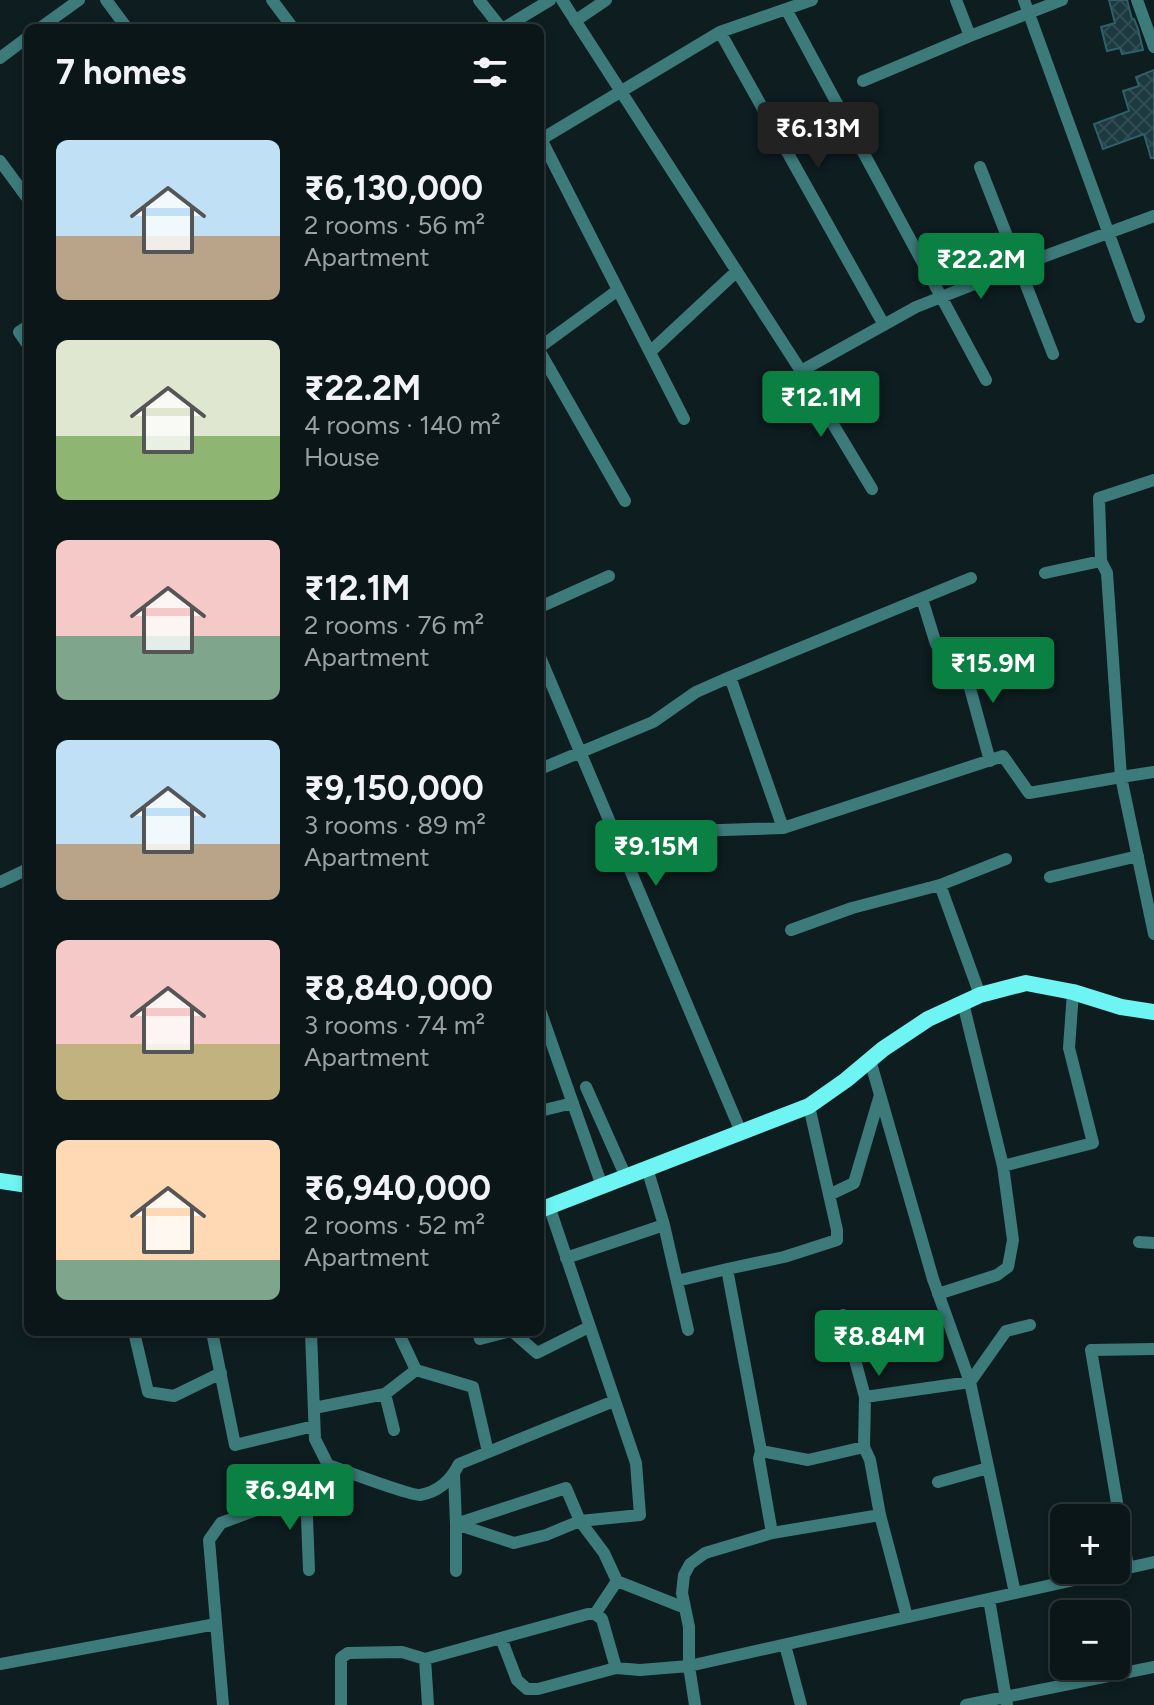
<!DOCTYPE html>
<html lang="en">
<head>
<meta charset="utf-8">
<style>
	body { margin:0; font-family:Figtree,sans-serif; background:#131f21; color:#f1f3f6; height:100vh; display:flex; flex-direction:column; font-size:30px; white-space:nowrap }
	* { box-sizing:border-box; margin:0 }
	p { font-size:26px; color:#999fa2 }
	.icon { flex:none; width:44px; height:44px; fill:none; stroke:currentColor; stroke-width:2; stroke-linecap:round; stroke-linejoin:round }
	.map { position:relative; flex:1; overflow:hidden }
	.side { position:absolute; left:24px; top:24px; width:520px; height:1312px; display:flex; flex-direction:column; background:#0a1618; border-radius:12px; box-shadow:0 4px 12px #0003,0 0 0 2px #2a3537 }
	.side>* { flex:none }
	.tools { position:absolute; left:1050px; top:1504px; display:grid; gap:16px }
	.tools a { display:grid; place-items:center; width:80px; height:80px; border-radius:12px; background:#0a1618; box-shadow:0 4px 12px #0003,0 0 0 2px #2a3537; font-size:40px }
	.price { position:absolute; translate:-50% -68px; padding:0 18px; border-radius:8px; background:#0b8043; color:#fff; font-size:26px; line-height:52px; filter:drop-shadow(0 2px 4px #0008) }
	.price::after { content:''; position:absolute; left:50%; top:48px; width:24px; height:18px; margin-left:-12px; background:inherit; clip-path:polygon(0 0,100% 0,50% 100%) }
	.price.active { background:#222; color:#fff }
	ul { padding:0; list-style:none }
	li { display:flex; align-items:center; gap:24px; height:200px; padding:0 32px }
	li span { display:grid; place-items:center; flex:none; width:224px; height:160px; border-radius:12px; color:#555 }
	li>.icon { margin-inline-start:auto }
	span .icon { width:96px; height:96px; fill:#fffc; stroke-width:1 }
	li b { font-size:34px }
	h2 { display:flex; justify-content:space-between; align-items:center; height:96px; padding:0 32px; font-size:34px }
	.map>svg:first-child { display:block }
	.building { fill:url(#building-cross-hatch); stroke:#2f606a; stroke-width:2 }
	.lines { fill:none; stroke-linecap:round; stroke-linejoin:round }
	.minor { stroke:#3d7b7b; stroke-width:12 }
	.secondary { stroke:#6ef5f3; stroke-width:16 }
</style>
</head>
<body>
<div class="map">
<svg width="1154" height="1705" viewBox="0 0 1154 1705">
	<defs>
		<pattern id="building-cross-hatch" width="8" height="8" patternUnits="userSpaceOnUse" patternTransform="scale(2)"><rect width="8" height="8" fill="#1c393f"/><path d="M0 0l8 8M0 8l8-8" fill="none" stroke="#314d52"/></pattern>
	</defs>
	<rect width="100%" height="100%" fill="#0e1d20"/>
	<path class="building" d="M 1109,0 L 1127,0 L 1132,19 L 1134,19 L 1138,29 L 1143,50 L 1122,54 L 1120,48 L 1107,51 L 1101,27 L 1115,23 Z
		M 1154,70 L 1154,158 L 1151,158 L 1144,134 L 1103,149 L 1094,124 L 1129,111 L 1123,91 L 1139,86 L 1136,77 Z"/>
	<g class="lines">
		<path class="minor" d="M 106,0 L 127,28
			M 272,0 L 293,28
			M 479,0 L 501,28
			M 562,0 L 801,371 L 872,489
			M 956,0 L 970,36 L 1062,0
			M 1024,0 L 1139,317
			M 1137,0 L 1154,47
			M 786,9 L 986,380
			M 575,21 L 606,0
			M 40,28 L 79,0
			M 504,28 L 550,0
			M 720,32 L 884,325
			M 0,58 L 28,37
			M 863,81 L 970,36
			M 541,139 L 684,419
			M 540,140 L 720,32 L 812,0
			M 0,161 L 28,199
			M 980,167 L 1053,354
			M 28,326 L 19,332 L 28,345
			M 540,347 L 618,290
			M 540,352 L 625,501
			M 650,352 L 737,271
			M 801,371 L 916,307 L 1040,258 L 1154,216
			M 1154,480 L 1099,498 L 1101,561 L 1107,573 L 1121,777 L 1154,772
			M 1045,573 L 1101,561
			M 922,599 L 936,644
			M 540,607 L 609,576
			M 540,657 L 741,1132
			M 962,659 L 990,761
			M 540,769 L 653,722 L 696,692 L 730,677
			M 783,828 L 730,677 L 971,578
			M 625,860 L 692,831 L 783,828 L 1003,756 L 1029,793 L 1121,777 L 1154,934
			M 1050,877 L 1138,856
			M 0,882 L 28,869
			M 940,885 L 980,995
			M 791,930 L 852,908 L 940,885 L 1006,859
			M 540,1010 L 602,1186
			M 870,1060 L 933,1279 L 970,1382 L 1015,1593
			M 586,1087 L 626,1177
			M 540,1111 L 573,1103
			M 1003,1166 L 1093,1143 L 1069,1048 L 1073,992
			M 647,1168 L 664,1225 L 688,1330
			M 829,1195 L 854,1183 L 880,1095
			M 1139,1242 L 1154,1243
			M 566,1258 L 664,1225
			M 677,1281 L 727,1269
			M 938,1294 L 997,1275 L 1008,1267 L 1013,1240 L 1003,1166 L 963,1003
			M 843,1315 L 865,1397 L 864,1447 L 870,1460 L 880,1515 L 907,1617
			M 134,1332 L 148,1392 L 174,1396 L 221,1373
			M 212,1332 L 235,1445 L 314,1426
			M 311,1332 L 315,1439 L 328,1465 C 343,1470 410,1496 420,1495 C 438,1492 451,1480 459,1464 L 614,1401
			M 398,1332 L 416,1370
			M 478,1332 L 480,1339 L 507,1332
			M 513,1332 L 537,1353 L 589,1327
			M 385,1394 L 394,1430
			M 865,1397 L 970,1382 L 1006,1331 L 1030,1325
			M 314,1408 L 385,1394 L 416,1370 L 473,1387 L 488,1452
			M 761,1451 L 808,1460 L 864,1447
			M 454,1474 L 456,1524 L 566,1488 L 580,1521 L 604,1553 L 617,1581 L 685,1608
			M 938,1482 L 988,1468
			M 306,1492 L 309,1570
			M 772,1533 L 759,1459 L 761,1451 L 727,1269 L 784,1257 L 837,1240 L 837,1230 L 809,1106
			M 1128,1567 L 1091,1350 L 1154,1349
			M 456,1571 L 456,1524 L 514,1543 L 546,1535 L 580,1521 L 640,1515 L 636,1463 L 549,1206
			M 989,1599 L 1007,1705
			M 595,1614 L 617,1581
			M 501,1638 L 517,1680 L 527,1689 L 538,1689 L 616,1668
			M 785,1645 L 801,1705
			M 425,1659 L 588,1614 L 595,1614 L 602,1619 L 616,1668 L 640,1670 L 689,1666 L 1154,1562
			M 0,1664 L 216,1624
			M 223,1705 L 209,1540 L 221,1523 L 311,1490 L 328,1465
			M 341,1705 L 341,1658 L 348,1653 L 402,1652 L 425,1659 L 428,1705
			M 695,1705 L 689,1666 L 689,1627 L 682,1593 L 684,1575 L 690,1564 L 705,1553 L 772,1533 L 880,1515
			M 966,1705 L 1154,1667"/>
		<path class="secondary" d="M 0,1181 L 28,1185
			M 540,1210 L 809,1106 L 846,1080 L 883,1049 L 928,1019 L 980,995 L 1026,983 L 1073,992 L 1121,1007 L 1154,1012"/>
	</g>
</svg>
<div class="tools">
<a>+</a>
<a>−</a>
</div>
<b class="price active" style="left:818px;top:170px">₹6.13M</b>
<b class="price" style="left:981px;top:301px">₹22.2M</b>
<b class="price" style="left:821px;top:439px">₹12.1M</b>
<b class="price" style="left:993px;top:705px">₹15.9M</b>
<b class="price" style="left:656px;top:888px">₹9.15M</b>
<b class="price" style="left:879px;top:1378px">₹8.84M</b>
<b class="price" style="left:290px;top:1532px">₹6.94M</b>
<section class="side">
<h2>7 homes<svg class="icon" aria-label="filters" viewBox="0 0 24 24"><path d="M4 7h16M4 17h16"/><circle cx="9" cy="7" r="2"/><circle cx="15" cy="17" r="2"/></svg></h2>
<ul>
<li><span style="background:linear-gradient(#bfe0f5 60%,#b9a48a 0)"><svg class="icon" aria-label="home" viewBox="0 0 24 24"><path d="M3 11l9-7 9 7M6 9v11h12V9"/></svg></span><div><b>₹6,130,000</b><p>2 rooms · 56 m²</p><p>Apartment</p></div></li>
<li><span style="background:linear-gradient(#dfe7d0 60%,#8fb573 0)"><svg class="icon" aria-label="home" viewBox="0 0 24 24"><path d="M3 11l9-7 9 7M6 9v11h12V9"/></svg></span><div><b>₹22.2M</b><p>4 rooms · 140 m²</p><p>House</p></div></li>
<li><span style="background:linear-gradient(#f6c9c9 60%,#7fa58c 0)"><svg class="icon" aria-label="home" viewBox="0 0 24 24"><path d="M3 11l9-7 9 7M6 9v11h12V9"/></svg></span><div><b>₹12.1M</b><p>2 rooms · 76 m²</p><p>Apartment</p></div></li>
<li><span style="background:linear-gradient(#bfe0f5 65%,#b9a48a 0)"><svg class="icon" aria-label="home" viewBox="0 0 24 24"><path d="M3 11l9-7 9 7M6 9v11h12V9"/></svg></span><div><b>₹9,150,000</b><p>3 rooms · 89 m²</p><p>Apartment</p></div></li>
<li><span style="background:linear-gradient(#f6c9c9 65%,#c2b280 0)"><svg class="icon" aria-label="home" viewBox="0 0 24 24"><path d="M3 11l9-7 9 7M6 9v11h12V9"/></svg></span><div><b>₹8,840,000</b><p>3 rooms · 74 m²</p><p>Apartment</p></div></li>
<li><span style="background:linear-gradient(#ffd9b3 75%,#7fa58c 0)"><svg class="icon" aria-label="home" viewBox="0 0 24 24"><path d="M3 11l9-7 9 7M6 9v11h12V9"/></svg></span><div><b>₹6,940,000</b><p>2 rooms · 52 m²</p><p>Apartment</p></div></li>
</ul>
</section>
</div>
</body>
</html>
